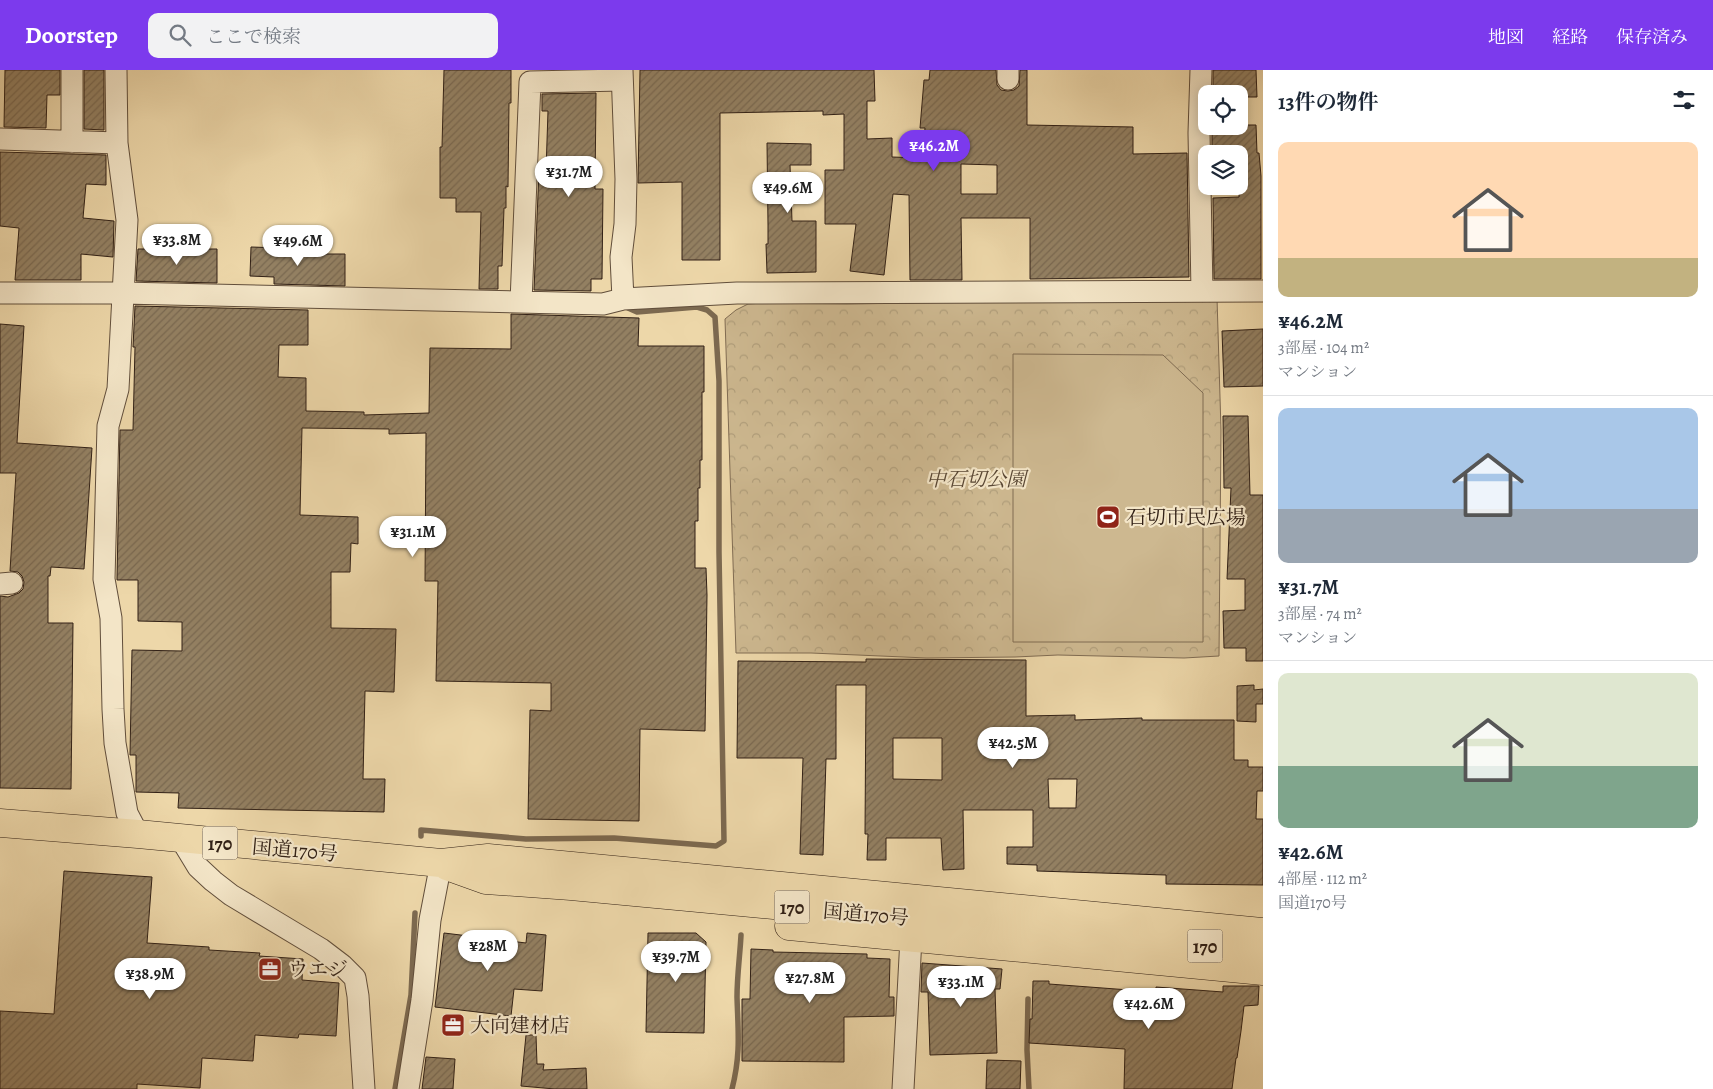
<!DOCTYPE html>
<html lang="ja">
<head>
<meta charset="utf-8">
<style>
	body { margin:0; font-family:Alegreya,"Noto Serif JP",serif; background:#f2f2f3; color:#1f2937; height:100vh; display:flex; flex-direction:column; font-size:19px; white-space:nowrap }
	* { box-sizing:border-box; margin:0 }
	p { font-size:16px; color:#747a83 }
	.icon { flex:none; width:28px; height:28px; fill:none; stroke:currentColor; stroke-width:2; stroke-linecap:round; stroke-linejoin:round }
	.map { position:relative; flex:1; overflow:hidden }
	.panel { display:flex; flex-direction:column; background:#fff; width:450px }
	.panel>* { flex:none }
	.fabs { position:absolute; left:1198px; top:15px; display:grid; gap:10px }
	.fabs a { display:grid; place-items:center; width:50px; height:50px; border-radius:10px; background:#fff; box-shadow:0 2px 12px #0003; font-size:25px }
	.price { position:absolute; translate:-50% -42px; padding:0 11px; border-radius:18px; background:#fff; color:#222; font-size:16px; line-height:32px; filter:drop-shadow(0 1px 2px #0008) }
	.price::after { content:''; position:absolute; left:50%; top:30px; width:15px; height:11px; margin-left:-8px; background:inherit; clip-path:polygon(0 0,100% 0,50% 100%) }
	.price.selected { background:#7c3aed; color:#fff }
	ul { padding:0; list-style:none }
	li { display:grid; align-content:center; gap:10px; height:265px; padding:0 15px }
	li+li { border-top:1px solid #e0e1e3 }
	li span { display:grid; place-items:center; height:155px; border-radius:10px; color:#555 }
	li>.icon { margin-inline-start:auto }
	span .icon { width:90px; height:90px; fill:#fffc; stroke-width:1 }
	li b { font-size:21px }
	h2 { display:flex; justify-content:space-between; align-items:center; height:60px; padding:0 15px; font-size:21px }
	header { display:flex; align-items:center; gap:30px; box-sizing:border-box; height:70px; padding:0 25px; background:#7c3aed; color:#fff }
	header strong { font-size:24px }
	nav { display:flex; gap:28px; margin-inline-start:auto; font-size:18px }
	.search { width:350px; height:45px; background:#f2f2f3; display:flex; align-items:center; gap:12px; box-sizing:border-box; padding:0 18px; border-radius:10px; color:#747a83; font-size:19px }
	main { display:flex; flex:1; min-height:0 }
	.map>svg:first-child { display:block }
	.forest { fill:url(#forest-crowns); stroke:#806c53 }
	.pitch { fill:#cdb890; stroke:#806c53 }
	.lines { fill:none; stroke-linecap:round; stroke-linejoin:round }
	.stream { stroke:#7c6950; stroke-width:5.5 }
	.building { fill:url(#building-hatch); stroke:#322116; fill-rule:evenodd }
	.minor-casing { stroke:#614e3b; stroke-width:23 }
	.trunk-casing { stroke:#322116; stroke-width:29 }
	.minor { stroke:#f3e5c7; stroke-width:21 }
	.trunk { stroke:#edd7a9; stroke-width:28 }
	.labels { text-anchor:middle; stroke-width:4.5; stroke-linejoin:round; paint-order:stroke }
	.shield { fill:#f3e5c7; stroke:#6c5c4b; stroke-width:1 }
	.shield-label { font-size:19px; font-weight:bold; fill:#322116 }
	.park-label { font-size:20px; font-style:italic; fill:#594734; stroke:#f3e5c7 }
	.poi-label { font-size:20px; fill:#322116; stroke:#f3e5c7; text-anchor:start }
	.street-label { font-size:20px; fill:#322116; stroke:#f3e5c7 }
</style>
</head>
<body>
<header>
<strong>Doorstep</strong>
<div class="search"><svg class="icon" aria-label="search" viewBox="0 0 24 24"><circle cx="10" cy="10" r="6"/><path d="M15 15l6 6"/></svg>ここで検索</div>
<nav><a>地図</a><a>経路</a><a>保存済み</a></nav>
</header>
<main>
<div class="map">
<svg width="1263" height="1019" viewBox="0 0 1263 1019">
	<defs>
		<pattern id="forest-crowns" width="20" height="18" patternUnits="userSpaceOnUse" patternTransform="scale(1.25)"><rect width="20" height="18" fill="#cdb890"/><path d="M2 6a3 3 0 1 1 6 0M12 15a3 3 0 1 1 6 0" fill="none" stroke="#b09e7b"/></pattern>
		<pattern id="building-hatch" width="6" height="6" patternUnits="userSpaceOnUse" patternTransform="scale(1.25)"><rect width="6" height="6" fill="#938062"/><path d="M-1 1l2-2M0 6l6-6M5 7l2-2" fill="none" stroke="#796850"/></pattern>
	</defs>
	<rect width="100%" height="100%" fill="#edd7a9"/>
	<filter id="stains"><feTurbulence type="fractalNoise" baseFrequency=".004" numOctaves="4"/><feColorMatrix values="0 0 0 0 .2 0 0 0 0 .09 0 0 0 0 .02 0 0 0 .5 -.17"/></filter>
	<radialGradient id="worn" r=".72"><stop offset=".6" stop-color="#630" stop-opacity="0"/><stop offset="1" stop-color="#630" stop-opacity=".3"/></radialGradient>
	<path class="forest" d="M 1217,228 L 1221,360 L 1219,586 L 1184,588 L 1058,585 L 1015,587 L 927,588 L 811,583 L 736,583 L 725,249 L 736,240 L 748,234 L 763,233 L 847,234 Z"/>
	<path class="pitch" d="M 1013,284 L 1163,285 L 1203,323 L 1203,572 L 1013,572 Z"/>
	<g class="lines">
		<path class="stream" d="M 421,766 L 421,760 L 526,769 L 614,768 L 716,776 L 724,771 L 719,482 L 719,311 L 715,247 L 707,240 L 697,237 L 637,242 L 628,238
			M 1028,929 L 1027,980 L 1029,1019
			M 395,1019 L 411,925 L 415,843
			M 732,1019 C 741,984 738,961 737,927 C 737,906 740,885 741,865"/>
	</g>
	<path class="building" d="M 5,0 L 60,0 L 60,25 L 47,25 L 46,58 L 4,57 Z
		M 84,0 L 104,0 L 104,60 L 84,59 Z
		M 444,0 L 511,0 L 511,33 L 509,33 L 508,117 L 506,116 L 506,138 L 504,138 L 502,196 L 498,196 L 498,219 L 479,219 L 481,142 L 456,142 L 456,128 L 440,128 L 440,77 L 442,77 Z
		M 640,0 L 874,0 L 875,31 L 867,31 L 867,69 L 892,68 L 892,87 L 923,88 L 925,58 L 920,58 L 924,10 L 929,10 L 930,0 L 996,0 L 997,15 L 1001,20 L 1008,21 L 1014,20 L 1019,16 L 1020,0 L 1027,0 L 1027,55 L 1133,57 L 1133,84 L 1187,83 L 1189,207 L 1030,209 L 1030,148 L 961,148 L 962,210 L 910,210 L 909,125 L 893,124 L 884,205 L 850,201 L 856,154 L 825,154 L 825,100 L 844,100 L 844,44 L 823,45 L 823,41 L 720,43 L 720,190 L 682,190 L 682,112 L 638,113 ZM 961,94 L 997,95 L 997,124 L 961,124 Z
		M 1213,0 L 1256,0 L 1257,27 L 1243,27 L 1243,22 L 1226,23 L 1226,20 L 1213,21 Z
		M 596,23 L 595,119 L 603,119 L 602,209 L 591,209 L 591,221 L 534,220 L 539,101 L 546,101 L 548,41 L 542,41 L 542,24 Z
		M 1239,55 L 1256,55 L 1257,83 L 1259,83 L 1261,106 L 1261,209 L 1214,209 L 1213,128 L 1239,127 L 1239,84 L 1212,84 L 1212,56 Z
		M 767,73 L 811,74 L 811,95 L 790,95 L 792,151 L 816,151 L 816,202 L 767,203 L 766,174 L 768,174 L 768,155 Z
		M 0,82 L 106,85 L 106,115 L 86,114 L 83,148 L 114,151 L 113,187 L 81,184 L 81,210 L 15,210 L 19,158 L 0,156 Z
		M 251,177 L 314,179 L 314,184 L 345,184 L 345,216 L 274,214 L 274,207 L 250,206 Z
		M 138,179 L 217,179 L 217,213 L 136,211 Z
		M 135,236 L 308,240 L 308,275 L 279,275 L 278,307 L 306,308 L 306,341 L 364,342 L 364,345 L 429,343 L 430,278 L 511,279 L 511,244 L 639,248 L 638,276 L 704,276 L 704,322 L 702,322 L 702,390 L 700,390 L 700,418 L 698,418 L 698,451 L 695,451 L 695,498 L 706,498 L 707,525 L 705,661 L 640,659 L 639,751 L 528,749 L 530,640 L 551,641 L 551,613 L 436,611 L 438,511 L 425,511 L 426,363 L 389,364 L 389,359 L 302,358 L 300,445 L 358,447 L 358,474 L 351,473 L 350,502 L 331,502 L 331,558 L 396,559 L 394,622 L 365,621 L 363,709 L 385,709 L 384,742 L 178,738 L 179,723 L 136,722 L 136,685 L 130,685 L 132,580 L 182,581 L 182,552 L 138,551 L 138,510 L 117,510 L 117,508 L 120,360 L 133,360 L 135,277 L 133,277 Z
		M 0,254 L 24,256 L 17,373 L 92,378 L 84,499 L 51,497 L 50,506 L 48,506 L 48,553 L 73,553 L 71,719 L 0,718 L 0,526 L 8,527 L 19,523 L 23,519 L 24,512 L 22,506 L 18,502 L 10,501 L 16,403 L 0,403 Z
		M 1263,259 L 1263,316 L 1224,317 L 1222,261 Z
		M 1223,346 L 1248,346 L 1250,425 L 1263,425 L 1263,591 L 1246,591 L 1246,578 L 1224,578 L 1223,541 L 1245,540 L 1245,509 L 1227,509 L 1231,418 L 1224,418 Z
		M 866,589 L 1026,590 L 1026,646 L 1075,645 L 1075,650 L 1142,648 L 1142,650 L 1234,650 L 1234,690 L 1248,690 L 1248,697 L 1263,697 L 1263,721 L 1257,721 L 1256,749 L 1263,749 L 1263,815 L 1166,814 L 1166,805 L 1037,801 L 1037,795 L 1007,794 L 1007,777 L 1033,777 L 1033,740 L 963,740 L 964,799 L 943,800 L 941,768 L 886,768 L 886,790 L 867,790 L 868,764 L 865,764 L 866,615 L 836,615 L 836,689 L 826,689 L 823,785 L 800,784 L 803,688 L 737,688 L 738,591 L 866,592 ZM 893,668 L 942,668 L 942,710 L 893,709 ZM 1048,709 L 1077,709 L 1076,738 L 1049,738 Z
		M 1254,615 L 1254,620 L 1263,619 L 1263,634 L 1256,634 L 1256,652 L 1237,651 L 1237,616 Z
		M 64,801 L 152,807 L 147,873 L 209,877 L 209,880 L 260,883 L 259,886 L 303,889 L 302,910 L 339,913 L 336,966 L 299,964 L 298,968 L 255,965 L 253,991 L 202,988 L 200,1018 L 137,1014 L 137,1019 L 0,1019 L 0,941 L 54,944 Z
		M 444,863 L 526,873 L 527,863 L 546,865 L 542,921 L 514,919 L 511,946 L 435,937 Z
		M 648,863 L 696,863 L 706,872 L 704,963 L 646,962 Z
		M 751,879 L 773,880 L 773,882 L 867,884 L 867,888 L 890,889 L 889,927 L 894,927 L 894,946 L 844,947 L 844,992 L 742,991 L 742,929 L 750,929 Z
		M 922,893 L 1002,899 L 1000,919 L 995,919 L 997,983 L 930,985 L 928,922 L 921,922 Z
		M 1033,911 L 1049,911 L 1049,914 L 1156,922 L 1156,917 L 1223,922 L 1223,916 L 1259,916 L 1258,935 L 1244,936 L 1241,961 L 1237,988 L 1236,988 L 1232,1019 L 1124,1019 L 1125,979 L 1029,973 L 1030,949 L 1032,949 Z
		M 526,965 L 536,965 L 537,994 L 544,994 L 543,1000 L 586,998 L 587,1019 L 555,1019 L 521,1016 Z
		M 426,987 L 455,989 L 453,1019 L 422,1019 Z
		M 987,990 L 1021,991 L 1020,1019 L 986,1019 Z"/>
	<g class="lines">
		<g class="minor-casing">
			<path id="minor" d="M 72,0 L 72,72
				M 116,0 L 117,73 L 127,150 L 118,319 L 108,356 L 104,509 L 111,548 L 113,639 L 115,673 L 127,743 L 138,764
				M 622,0 L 626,109 L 625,154 L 621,187 L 623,229
				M 1008,0 L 1008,9
				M 1201,0 L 1199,63 L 1202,221
				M 0,69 L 117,73
				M 0,223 L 123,223 L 603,234 L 623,229 L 737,223 L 1263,221
				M 521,232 L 530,12 L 622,10
				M 0,514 L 12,513
				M 181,769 L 198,797 L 213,811 L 231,825 L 321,879 L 342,895 L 355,908 L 358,926 L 364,1019
				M 408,1019 L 422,930 L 430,850 L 441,793
				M 903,1019 L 911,868"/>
		</g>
		<g class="trunk-casing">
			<path id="trunk" d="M 0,753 L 138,764 L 441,793 L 488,788 L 1263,862
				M 447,796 L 486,810 L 571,816 L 1263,881
				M 789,856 L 1263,901"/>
		</g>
		<use href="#minor" class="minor"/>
		<use href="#trunk" class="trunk"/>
	</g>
	<defs>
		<g id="stadium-square" transform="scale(1.25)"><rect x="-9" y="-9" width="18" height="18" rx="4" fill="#8f2418" stroke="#f3e5c7"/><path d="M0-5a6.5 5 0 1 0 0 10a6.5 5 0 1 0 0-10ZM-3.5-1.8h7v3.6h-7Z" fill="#fff"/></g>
		<g id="office-square" transform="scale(1.25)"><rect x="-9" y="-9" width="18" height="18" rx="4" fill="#8f2418" stroke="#f3e5c7"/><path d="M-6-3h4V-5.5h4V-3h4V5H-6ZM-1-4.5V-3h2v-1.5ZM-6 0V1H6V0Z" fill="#fff"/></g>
	</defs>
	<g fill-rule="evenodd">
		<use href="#stadium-square" x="1108" y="447"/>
		<use href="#office-square" x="270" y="899"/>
		<use href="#office-square" x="453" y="955"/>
	</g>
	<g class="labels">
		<g class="shield">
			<rect x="202.5" y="756.5" width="35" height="33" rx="4"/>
			<rect x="774.5" y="820.5" width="35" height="33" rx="4"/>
			<rect x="1187.5" y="859.5" width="35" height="33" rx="4"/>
		</g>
		<g class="shield-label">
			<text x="220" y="780">170</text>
			<text x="792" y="844">170</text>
			<text x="1205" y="883">170</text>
		</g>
		<g class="park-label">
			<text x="976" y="416">中石切公園</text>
		</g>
		<g class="poi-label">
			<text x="1126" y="454">石切市民広場</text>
			<text x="288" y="906">ウエジ</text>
			<text x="470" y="962">大向建材店</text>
		</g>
		<g class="street-label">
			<text transform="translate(295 780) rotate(5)" y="7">国道170号</text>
			<text transform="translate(866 844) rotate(5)" y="7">国道170号</text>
		</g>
	</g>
	<rect width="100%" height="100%" filter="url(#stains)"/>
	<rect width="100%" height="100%" fill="url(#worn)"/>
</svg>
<div class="fabs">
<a><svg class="icon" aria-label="locate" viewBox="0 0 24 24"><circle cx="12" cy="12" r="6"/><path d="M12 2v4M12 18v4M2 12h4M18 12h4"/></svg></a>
<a><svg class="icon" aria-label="layers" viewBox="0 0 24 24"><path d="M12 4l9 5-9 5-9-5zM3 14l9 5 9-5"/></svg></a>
</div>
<b class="price selected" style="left:934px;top:102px">¥46.2M</b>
<b class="price" style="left:569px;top:128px">¥31.7M</b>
<b class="price" style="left:788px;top:144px">¥49.6M</b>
<b class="price" style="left:177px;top:196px">¥33.8M</b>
<b class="price" style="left:298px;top:197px">¥49.6M</b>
<b class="price" style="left:413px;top:488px">¥31.1M</b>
<b class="price" style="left:1013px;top:699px">¥42.5M</b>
<b class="price" style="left:488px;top:902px">¥28M</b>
<b class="price" style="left:676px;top:913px">¥39.7M</b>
<b class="price" style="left:150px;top:930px">¥38.9M</b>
<b class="price" style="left:810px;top:934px">¥27.8M</b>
<b class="price" style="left:961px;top:938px">¥33.1M</b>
<b class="price" style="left:1149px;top:960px">¥42.6M</b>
</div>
<section class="panel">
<h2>13件の物件<svg class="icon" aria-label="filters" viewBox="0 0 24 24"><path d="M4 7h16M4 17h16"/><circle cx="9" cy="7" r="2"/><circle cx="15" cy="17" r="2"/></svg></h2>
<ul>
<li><span style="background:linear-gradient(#ffd9b3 75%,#c2b280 0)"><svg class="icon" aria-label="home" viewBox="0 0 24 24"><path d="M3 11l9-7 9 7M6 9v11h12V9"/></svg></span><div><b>¥46.2M</b><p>3部屋 · 104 m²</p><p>マンション</p></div></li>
<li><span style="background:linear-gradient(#a9c7e8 65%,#9aa5b1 0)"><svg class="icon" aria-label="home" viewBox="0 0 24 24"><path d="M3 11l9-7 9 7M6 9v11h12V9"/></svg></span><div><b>¥31.7M</b><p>3部屋 · 74 m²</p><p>マンション</p></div></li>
<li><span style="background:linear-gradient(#dfe7d0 60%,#7fa58c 0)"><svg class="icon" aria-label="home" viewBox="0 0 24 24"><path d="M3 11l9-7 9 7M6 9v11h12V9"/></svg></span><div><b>¥42.6M</b><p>4部屋 · 112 m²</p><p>国道170号</p></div></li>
</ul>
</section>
</main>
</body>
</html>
